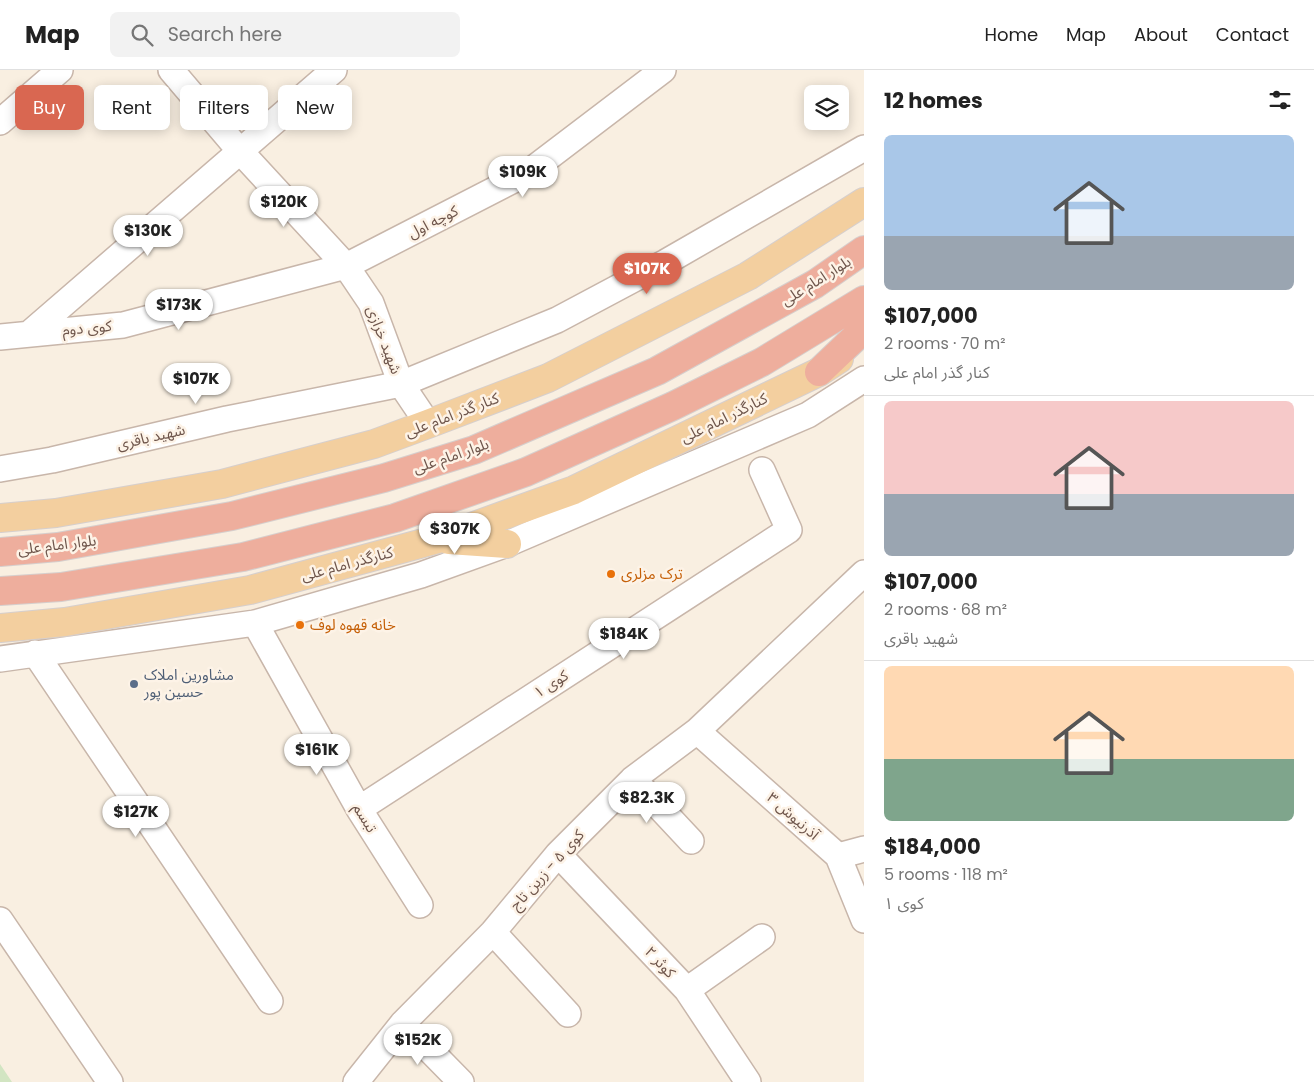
<!DOCTYPE html>
<html lang="en">
<head>
<meta charset="utf-8">
<style>
	body { margin:0; font-family:Poppins,"Noto Sans Arabic",sans-serif; background:#f2f2f2; color:#222; height:100vh; display:flex; flex-direction:column; font-size:19px; white-space:nowrap }
	* { box-sizing:border-box; margin:0 }
	p { font-size:16px; color:#767676 }
	.icon { flex:none; width:28px; height:28px; fill:none; stroke:currentColor; stroke-width:2; stroke-linecap:round; stroke-linejoin:round }
	.map { position:relative; flex:1; overflow:hidden }
	.sheet { display:flex; flex-direction:column; background:#fff; width:450px }
	.sheet>* { flex:none }
	.banner { position:absolute; left:15px; top:15px; width:475px; height:45px; display:flex; gap:10px }
	.buttons { position:absolute; left:804px; top:15px; display:grid; gap:10px }
	.buttons a { display:grid; place-items:center; width:45px; height:45px; border-radius:8px; background:#fff; box-shadow:0 2px 12px #0003; font-size:25px }
	.price { position:absolute; translate:-50% -42px; padding:0 11px; border-radius:18px; background:#fff; color:#222; font-size:16px; line-height:32px; filter:drop-shadow(0 1px 2px #0008) }
	.price::after { content:''; position:absolute; left:50%; top:30px; width:15px; height:11px; margin-left:-8px; background:inherit; clip-path:polygon(0 0,100% 0,50% 100%) }
	.price.current { background:#d96751; color:#fff }
	ul { padding:0; list-style:none }
	li { display:grid; align-content:center; gap:10px; height:265px; padding:0 20px }
	li+li { border-top:1px solid #e0e0e0 }
	li span { display:grid; place-items:center; height:155px; border-radius:8px; color:#555 }
	li>.icon { margin-inline-start:auto }
	span .icon { width:90px; height:90px; fill:#fffc; stroke-width:1 }
	li b { font-size:21px }
	h2 { display:flex; justify-content:space-between; align-items:center; height:60px; padding:0 20px; font-size:21px }
	.tag { padding:0 18px; border-radius:8px; background:#fff; box-shadow:0 2px 12px #0003; font-size:18px; line-height:45px }
	.tag.current { background:#d96751; color:#fff }
	header { display:flex; align-items:center; gap:30px; box-sizing:border-box; height:70px; padding:0 25px; background:#fff; border-bottom:1px solid #e0e0e0 }
	header strong { font-size:24px }
	nav { display:flex; gap:28px; margin-inline-start:auto; font-size:18px }
	.search { width:350px; height:45px; background:#f2f2f2; display:flex; align-items:center; gap:12px; box-sizing:border-box; padding:0 18px; border-radius:8px; color:#767676; font-size:19px }
	main { display:flex; flex:1; min-height:0 }
	.map>svg:first-child { display:block }
	.green { fill:#d2e5c2 }
	.lines { fill:none; stroke-linecap:round; stroke-linejoin:round }
	.minor-casing { stroke:#c8b6aa; stroke-width:28 }
	.major-casing { stroke:#d6cfcd; stroke-width:30 }
	.highway-casing { stroke:#d6cfcd; stroke-width:30 }
	.minor { stroke:#fff; stroke-width:25 }
	.major { stroke:#f3cf9f; stroke-width:28 }
	.highway { stroke:#eeae9d; stroke-width:28 }
	.food-dot { fill:#e8710a; stroke:#fdf3e7; stroke-width:2 }
	.service-dot { fill:#5c6f8a; stroke:#fdf3e7; stroke-width:2 }
	.labels { text-anchor:middle; stroke-width:5; stroke-linejoin:round; paint-order:stroke }
	.street-label { font-size:15px; fill:#6e554b; stroke:#fdf3e7 }
	.food-label { font-size:15px; fill:#c56008; stroke:#fdf3e7; text-anchor:start }
	.service-label { font-size:15px; fill:#4e5e75; stroke:#fdf3e7; text-anchor:start }
</style>
</head>
<body>
<header>
<strong>Map</strong>
<div class="search"><svg class="icon" aria-label="search" viewBox="0 0 24 24"><circle cx="10" cy="10" r="6"/><path d="M15 15l6 6"/></svg>Search here</div>
<nav><a>Home</a><a>Map</a><a>About</a><a>Contact</a></nav>
</header>
<main>
<div class="map">
<svg width="864" height="1012" viewBox="0 0 864 1012">
	<rect width="100%" height="100%" fill="#f9efe1"/>
	<path class="green" d="M 0,994 L 12,1012 L 0,1012 Z"/>
	<g class="lines">
		<g class="minor-casing">
			<path id="minor" d="M 171,0 L 239,80 L 346,196 L 371,233 L 401,314 L 428,354
				M 0,52 L 60,0
				M 30,263 L 334,0
				M 0,267 L 123,255 L 346,196 L 529,102 L 663,0
				M 0,399 L 52,390 L 227,349 L 401,314 L 557,250 L 666,192 L 864,78
				M 255,553 L 359,739 L 420,835
				M 35,583 L 270,931
				M 0,589 L 255,553 L 421,505 L 507,474 L 808,345 L 864,309
				M 697,661 L 838,786 L 864,850
				M 633,709 L 691,771
				M 359,739 L 789,460 L 762,400
				M 558,784 L 687,920 L 748,1012
				M 838,786 L 864,779
				M 0,850 L 110,1012
				M 493,862 L 568,944
				M 687,920 L 762,867
				M 403,953 L 461,1012
				M 356,1012 L 403,953 L 493,862 L 558,784 L 633,709 L 697,661 L 864,503"/>
		</g>
		<g class="major-casing">
			<path id="major" d="M 0,448 L 56,443 L 222,414 L 374,374 L 428,354 L 548,308 L 748,206 L 864,132
				M 449,470 L 507,474
				M 0,558 L 65,552 L 250,520 L 438,469 L 574,420 L 819,302 L 839,289"/>
		</g>
		<g class="highway-casing">
			<path id="highway" d="M 819,302 L 864,259
				M 0,482 L 58,477 L 232,446 L 384,408 L 474,380 L 657,301 L 815,214 L 864,180
				M 0,521 L 61,517 L 243,487 L 395,448 L 526,402 L 673,336 L 762,292 L 864,230"/>
		</g>
		<use href="#minor" class="minor"/>
		<use href="#major" class="major"/>
		<use href="#highway" class="highway"/>
	</g>
	<g class="food-dot">
		<circle cx="611" cy="504" r="5"/>
		<circle cx="300" cy="555" r="5"/>
	</g>
	<circle class="service-dot" cx="134" cy="614" r="5"/>
	<g class="labels">
		<g class="street-label">
			<text transform="translate(433 152) rotate(-27)" y="5">کوچه اول</text>
			<text transform="translate(816 211) rotate(-32)" y="5">بلوار امام علی</text>
			<text transform="translate(87 258) rotate(-5)" y="5">کوی دوم</text>
			<text transform="translate(384 270) rotate(69)" y="5">شهید خرازی</text>
			<text transform="translate(452 345) rotate(-21)" y="5">کنار گذر امام علی</text>
			<text transform="translate(724 348) rotate(-26)" y="5">کنارگذر امام علی</text>
			<text transform="translate(151 367) rotate(-13)" y="5">شهید باقری</text>
			<text transform="translate(451 386) rotate(-19)" y="5">بلوار امام علی</text>
			<text transform="translate(57 475) rotate(-7)" y="5">بلوار امام علی</text>
			<text transform="translate(347 494) rotate(-15)" y="5">کنارگذر امام علی</text>
			<text transform="translate(551 614) rotate(-33)" y="5">کوی ۱</text>
			<text transform="translate(793 746) rotate(41)" y="5">آذرنیوش ۳</text>
			<text transform="translate(365 748) rotate(58)" y="5">تبسم</text>
			<text transform="translate(547 800) rotate(-48)" y="5">کوی ۵ - زرین تاج</text>
			<text transform="translate(660 892) rotate(47)" y="5">کوثر ۲</text>
		</g>
		<g class="food-label">
			<text x="621" y="509">ترک مزلری</text>
			<text x="310" y="560">خانه قهوه لوف</text>
		</g>
		<g class="service-label">
			<text x="144" y="610">مشاورین املاک<tspan x="144" dy="17">حسین پور</tspan></text>
		</g>
	</g>
</svg>
<div class="buttons">
<a><svg class="icon" aria-label="layers" viewBox="0 0 24 24"><path d="M12 4l9 5-9 5-9-5zM3 14l9 5 9-5"/></svg></a>
</div>
<b class="price" style="left:523px;top:128px">$109K</b>
<b class="price" style="left:284px;top:158px">$120K</b>
<b class="price" style="left:148px;top:187px">$130K</b>
<b class="price current" style="left:647px;top:225px">$107K</b>
<b class="price" style="left:179px;top:261px">$173K</b>
<b class="price" style="left:196px;top:335px">$107K</b>
<b class="price" style="left:455px;top:485px">$307K</b>
<b class="price" style="left:624px;top:590px">$184K</b>
<b class="price" style="left:317px;top:706px">$161K</b>
<b class="price" style="left:647px;top:754px">$82.3K</b>
<b class="price" style="left:136px;top:768px">$127K</b>
<b class="price" style="left:418px;top:996px">$152K</b>
<div class="banner">
<a class="tag current">Buy</a>
<a class="tag">Rent</a>
<a class="tag">Filters</a>
<a class="tag">New</a>
</div>
</div>
<section class="sheet">
<h2>12 homes<svg class="icon" aria-label="filters" viewBox="0 0 24 24"><path d="M4 7h16M4 17h16"/><circle cx="9" cy="7" r="2"/><circle cx="15" cy="17" r="2"/></svg></h2>
<ul>
<li><span style="background:linear-gradient(#a9c7e8 65%,#9aa5b1 0)"><svg class="icon" aria-label="home" viewBox="0 0 24 24"><path d="M3 11l9-7 9 7M6 9v11h12V9"/></svg></span><div><b>$107,000</b><p>2 rooms · 70 m²</p><p>کنار گذر امام علی</p></div></li>
<li><span style="background:linear-gradient(#f6c9c9 60%,#9aa5b1 0)"><svg class="icon" aria-label="home" viewBox="0 0 24 24"><path d="M3 11l9-7 9 7M6 9v11h12V9"/></svg></span><div><b>$107,000</b><p>2 rooms · 68 m²</p><p>شهید باقری</p></div></li>
<li><span style="background:linear-gradient(#ffd9b3 60%,#7fa58c 0)"><svg class="icon" aria-label="home" viewBox="0 0 24 24"><path d="M3 11l9-7 9 7M6 9v11h12V9"/></svg></span><div><b>$184,000</b><p>5 rooms · 118 m²</p><p>کوی ۱</p></div></li>
</ul>
</section>
</main>
</body>
</html>
